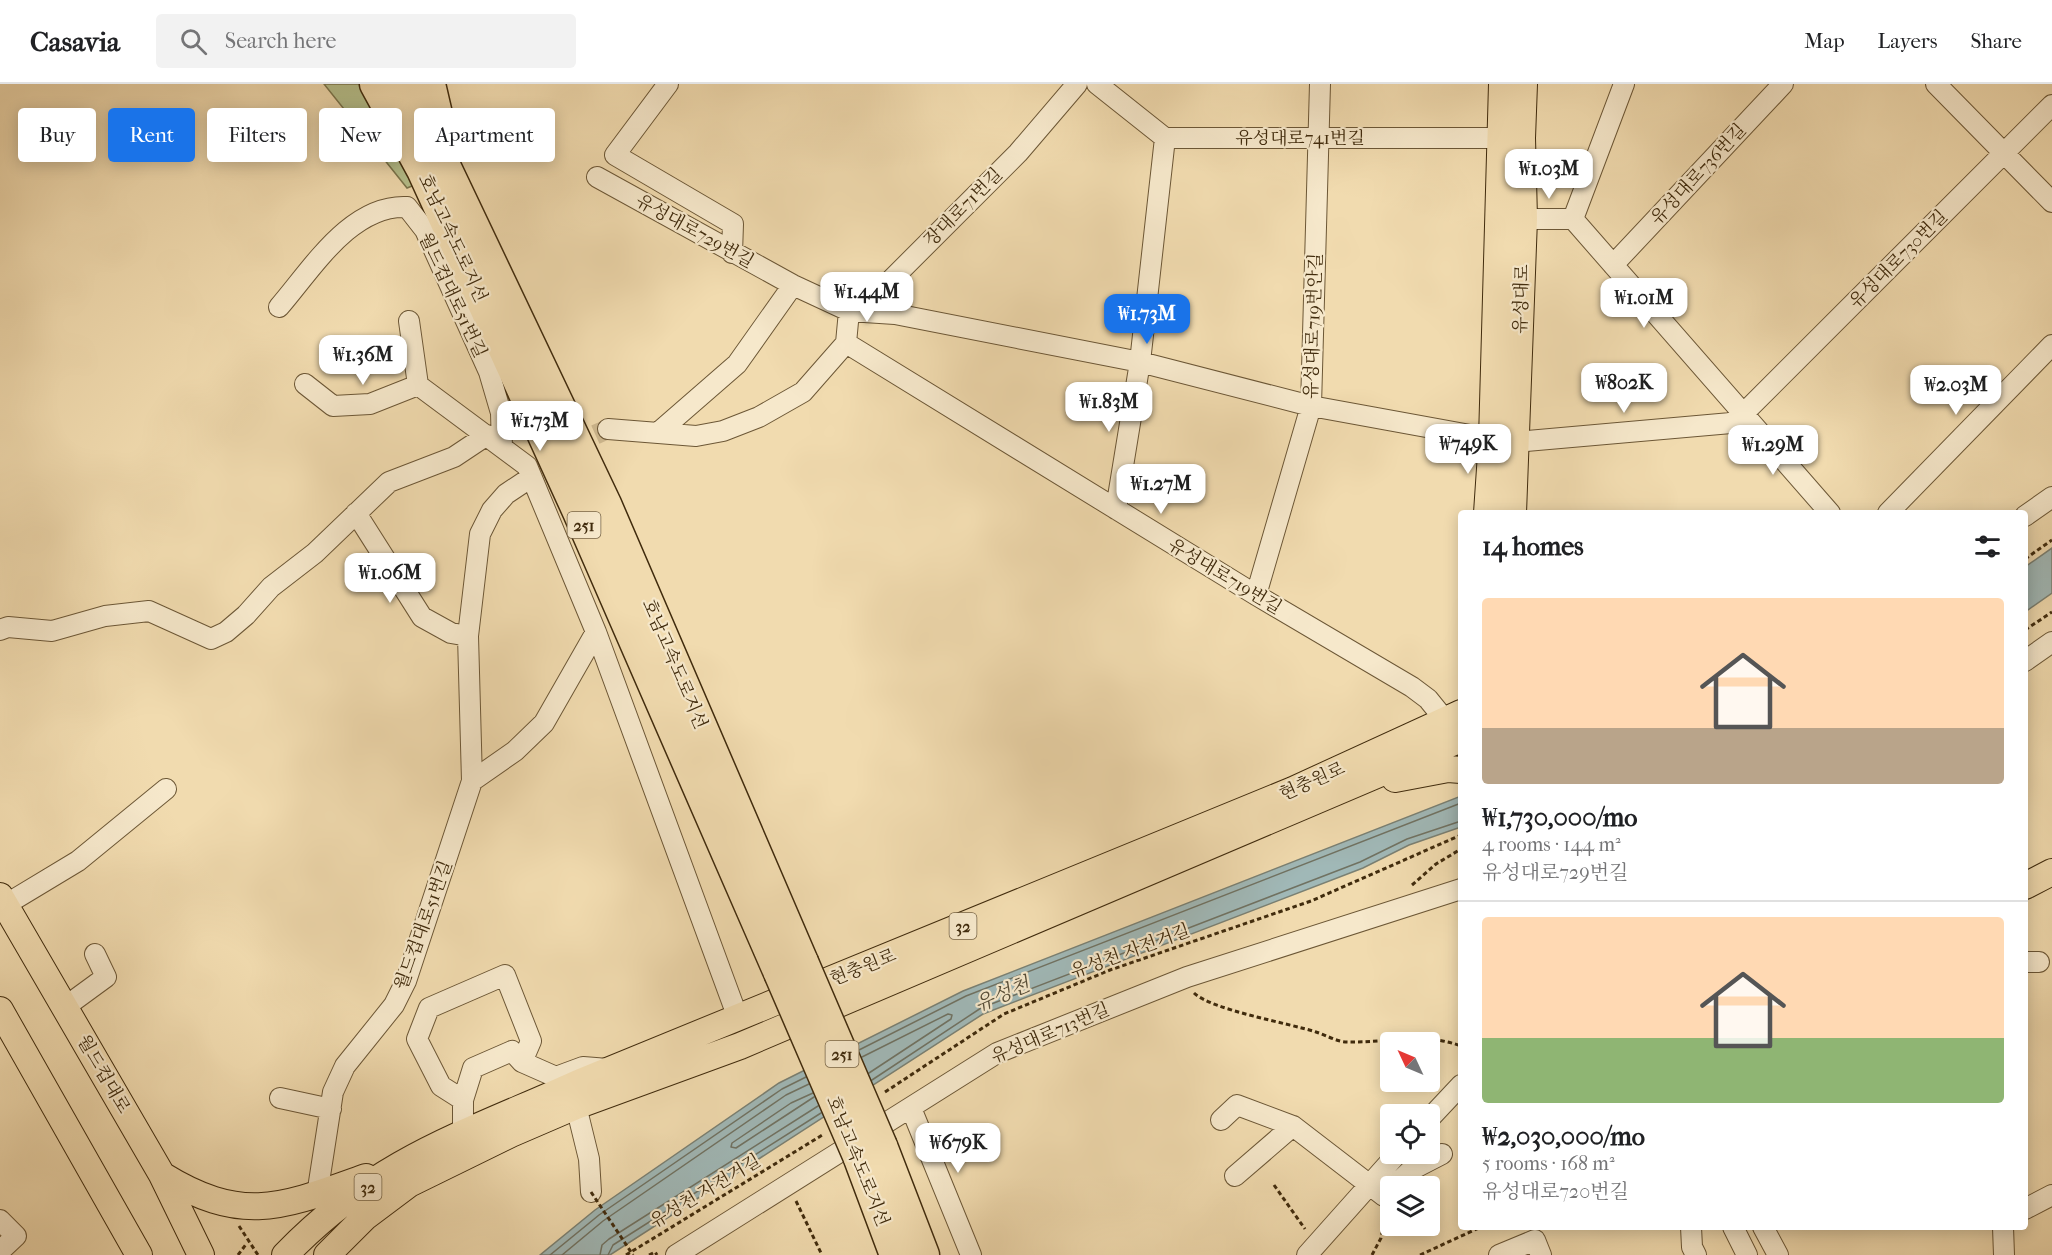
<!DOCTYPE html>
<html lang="en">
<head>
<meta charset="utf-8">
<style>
	body { margin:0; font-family:"IM FELL French Canon","Noto Serif KR",serif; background:#f2f2f2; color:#202124; height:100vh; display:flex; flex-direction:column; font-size:22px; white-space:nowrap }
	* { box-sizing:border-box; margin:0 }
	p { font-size:20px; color:#757577 }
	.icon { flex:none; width:33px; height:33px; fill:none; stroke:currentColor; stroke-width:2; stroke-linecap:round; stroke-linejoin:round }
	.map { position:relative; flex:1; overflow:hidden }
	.sheet { position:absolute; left:1458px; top:426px; width:570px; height:720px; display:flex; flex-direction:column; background:#fff; border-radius:6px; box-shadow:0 3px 15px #0003 }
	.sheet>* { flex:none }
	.hud { position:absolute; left:18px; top:24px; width:570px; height:54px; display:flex; gap:12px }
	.needle { width:39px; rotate:314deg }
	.controls { position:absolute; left:1380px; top:948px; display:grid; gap:12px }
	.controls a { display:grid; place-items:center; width:60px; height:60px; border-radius:6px; background:#fff; box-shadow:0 3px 15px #0003; font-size:30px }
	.price { position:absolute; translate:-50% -51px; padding:0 14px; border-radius:12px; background:#fff; color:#222; font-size:20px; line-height:39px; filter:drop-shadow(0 2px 3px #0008) }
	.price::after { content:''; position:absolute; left:50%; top:36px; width:18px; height:14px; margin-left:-9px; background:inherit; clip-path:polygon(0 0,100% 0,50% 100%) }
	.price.selected { background:#1a73e8; color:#fff }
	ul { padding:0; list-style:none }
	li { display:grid; align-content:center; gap:12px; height:318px; padding:0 24px }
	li+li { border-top:2px solid #e0e0e0 }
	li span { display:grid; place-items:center; height:186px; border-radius:6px; color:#555 }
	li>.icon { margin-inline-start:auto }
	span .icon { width:108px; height:108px; fill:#fffc; stroke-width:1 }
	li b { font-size:26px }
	h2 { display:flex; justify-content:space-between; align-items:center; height:72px; padding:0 24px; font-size:26px }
	.tag { padding:0 21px; border-radius:6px; background:#fff; box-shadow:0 3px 15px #0003; font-size:21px; line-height:54px }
	.tag.selected { background:#1a73e8; color:#fff }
	header { display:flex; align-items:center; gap:36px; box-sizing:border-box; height:84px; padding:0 30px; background:#fff; border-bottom:2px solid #e0e0e0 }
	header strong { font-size:28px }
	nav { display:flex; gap:33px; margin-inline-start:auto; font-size:21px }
	.search { width:420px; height:54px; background:#f2f2f2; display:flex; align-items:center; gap:15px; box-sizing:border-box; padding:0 21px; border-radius:6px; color:#757577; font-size:22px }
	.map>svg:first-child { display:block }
	.green { fill:#b6c18d; stroke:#7b764d; stroke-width:1.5 }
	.water { fill:#a0b8b7; stroke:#7a8073; stroke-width:1.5 }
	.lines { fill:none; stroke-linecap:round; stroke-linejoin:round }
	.shore { stroke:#707262; stroke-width:1.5 }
	.minor-tunnel { stroke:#ceb88f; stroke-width:20; stroke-dasharray:20 10; stroke-linecap:butt }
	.minor-casing { stroke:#6c5736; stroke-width:22 }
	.major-casing { stroke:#402b0d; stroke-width:28 }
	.highway-casing { stroke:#402b0d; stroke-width:33 }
	.path { stroke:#402b0d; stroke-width:3; stroke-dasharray:4.5 3; stroke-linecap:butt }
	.minor { stroke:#f6e8cb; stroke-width:20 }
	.major { stroke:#f1dbaf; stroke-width:26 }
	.highway { stroke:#f1dbaf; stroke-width:30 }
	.highway-bridge-casing { stroke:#402b0d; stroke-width:33; stroke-linecap:butt }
	.path-bridge { stroke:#402b0d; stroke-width:3; stroke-dasharray:4.5 3; stroke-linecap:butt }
	.highway-bridge { stroke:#f1dbaf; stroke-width:30 }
	.labels { text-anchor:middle; stroke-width:4.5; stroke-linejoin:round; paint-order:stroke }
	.shield { fill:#f6e8cb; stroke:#776446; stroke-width:1.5 }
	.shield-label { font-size:16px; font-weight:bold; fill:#402b0d }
	.street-label { font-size:18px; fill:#402b0d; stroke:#f6e8cb }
	.water-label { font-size:20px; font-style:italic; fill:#584e38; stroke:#f6e8cb }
</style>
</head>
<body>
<header>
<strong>Casavia</strong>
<div class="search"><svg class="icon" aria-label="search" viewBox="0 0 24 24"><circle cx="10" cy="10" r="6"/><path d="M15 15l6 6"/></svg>Search here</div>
<nav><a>Map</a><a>Layers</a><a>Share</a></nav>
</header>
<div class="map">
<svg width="2052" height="1171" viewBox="0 0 2052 1171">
	<rect width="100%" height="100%" fill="#f1dbaf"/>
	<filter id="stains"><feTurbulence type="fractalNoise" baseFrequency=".00333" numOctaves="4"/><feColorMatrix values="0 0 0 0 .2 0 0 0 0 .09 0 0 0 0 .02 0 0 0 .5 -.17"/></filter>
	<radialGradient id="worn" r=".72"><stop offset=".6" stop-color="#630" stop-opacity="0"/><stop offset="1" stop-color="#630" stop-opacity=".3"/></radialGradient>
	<path class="green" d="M 324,0 L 364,0 L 417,100 L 407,104 Z"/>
	<path class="water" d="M 2052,464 L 2052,509 L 2025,528 L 2025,483 Z
		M 1461,712 L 1461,743 L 1409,761 L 1363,784 L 983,930 L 610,1171 L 540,1171 L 595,1126 L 779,999 L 963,907 Z"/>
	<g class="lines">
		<path class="shore" d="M 859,966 L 966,912 L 1461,719
			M 862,973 L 948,930 L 952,931 L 951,935 L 869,989
			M 872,996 L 981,924 L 1360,778 L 1407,755 L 1461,737
			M 813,1009 L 791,1019 L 732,1059 L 731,1063 L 736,1064 L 814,1013
			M 550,1171 L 599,1131 L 782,1005 L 806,993
			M 562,1171 L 603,1137 L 786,1011 L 809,1000
			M 600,1171 L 602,1161 L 609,1155 L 818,1022
			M 608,1171 L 613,1161 L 821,1029"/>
		<path class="minor-tunnel" d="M 568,363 L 608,345"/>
		<g class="minor-casing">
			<path id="minor" d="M 668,0 L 615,71 L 733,140 L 732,169
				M 1097,0 L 1165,54 L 1513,54
				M 1936,0 L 2052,118
				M 597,93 L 793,201 L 849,227 L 895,230 L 1140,278 L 1311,322 L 1492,355
				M 1524,135 L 1573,135
				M 1573,135 L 1830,429
				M 1573,135 L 1624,0
				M 1613,181 L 1783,0
				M 279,223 C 312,185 351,120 407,123 L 425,146 L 489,288 L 501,329 L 502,363
				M 409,237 L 418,301 L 527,382 L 596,548 L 738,934
				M 846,259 L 1256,511 L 1412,603 L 1428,615 L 1445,636
				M 305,300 L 333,322 L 370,320 L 418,301
				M 608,345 L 696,352 L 723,347 L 759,333 L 803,308 L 846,259 L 849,227 L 878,209 L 1018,69 L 1077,0
				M 660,347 L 737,280 L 793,201
				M 1516,358 L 1731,339 L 1743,330 L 2052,21
				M 1116,425 L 1140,278 L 1165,54
				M 356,429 L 422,533 L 451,549 L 468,552
				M 1888,429 L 2052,261
				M 2025,432 L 2052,413
				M 1256,511 L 1311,322 L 1320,0
				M 0,546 L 8,543 L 52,547 L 105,532 L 149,527 L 211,555 L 226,548 L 246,531 L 271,503 L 315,469 L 389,398 L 454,373 L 487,351
				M 2025,577 L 2052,558
				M 472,697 L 515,667 L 544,639 L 596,548
				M 5,821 L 78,777 L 166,705
				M 2025,878 L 2039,878
				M 65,923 L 106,893 L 95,870
				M 280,1014 L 331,1025
				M 463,1016 L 473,984 L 512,967 L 522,978
				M 576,1022 L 589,1075 L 591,1108
				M 911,1024 L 971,1171
				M 1430,1034 L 1461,1001
				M 1221,1036 L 1237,1021 L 1293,1042 L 1384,1112 L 1390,1106
				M 463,1052 L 463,1016 L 441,1002 L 417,955 L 429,924 L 505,891 L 531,957 L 522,978 L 556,993 L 583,983 L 608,985
				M 1235,1092 L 1293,1042
				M 1394,1102 L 1411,1086 L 1442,1070
				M 317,1111 L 333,1008 L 345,982 L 394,921 L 406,897 L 472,697 L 468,552 L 480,450 L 492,426 L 506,410 L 530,394
				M 2025,1125 L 2052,1111
				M 0,1136 L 16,1152 L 0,1167
				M 1691,1143 L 1692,1163 L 1696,1171
				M 1733,1143 L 1747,1171
				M 1763,1143 L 1778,1171
				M 2003,1143 L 2004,1171
				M 676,1171 L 997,969 L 1187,893 L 1461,805
				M 1307,1171 L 1397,1070
				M 1499,1171 L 1535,1156 L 1541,1171"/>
		</g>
		<g class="major-casing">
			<path id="major" d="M 1487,429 L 1492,355 L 1502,0
				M 1513,429 L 1524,135 L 1522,54 L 1524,0
				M 1395,695 L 1448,685 L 1461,686
				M 2025,802 L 2052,788
				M 0,812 L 162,1091 L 201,1171
				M 0,926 L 139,1171
				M 162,1091 C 243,1141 282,1123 366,1093
				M 285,1171 C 318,1137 358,1105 400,1081 C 456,1049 519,1026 578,999 L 1293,706 L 1461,629
				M 327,1171 L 365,1133 L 409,1100 L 511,1050 L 576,1022 L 740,962 L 1461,655"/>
		</g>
		<g class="highway-casing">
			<path id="highway" d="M 375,0 L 422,86 L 578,428 L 779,889
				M 401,0 L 441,73 L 606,420 L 803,878
				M 430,0 L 443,56
				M 882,1062 L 924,1171
				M 858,1072 L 895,1171"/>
		</g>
		<path class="path" d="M 2025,475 L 2052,456
			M 2025,546 L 2052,528
			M 1412,801 L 1436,780 L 1461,765
			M 1194,909 C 1212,926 1288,939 1316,948 C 1326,951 1337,958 1347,958 C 1385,959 1424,948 1461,962
			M 885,1008 L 1004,930 L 1110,886 L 1311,817 L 1461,751
			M 1274,1101 L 1305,1145
			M 796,1117 L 822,1171
			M 239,1142 L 258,1171
			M 238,1171 L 247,1159
			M 626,1171 L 824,1050
			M 649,1171 L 655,1168 L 657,1171
			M 1372,1171 L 1381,1154 L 1386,1128
			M 1420,1171 L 1481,1143"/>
		<use href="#minor" class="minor"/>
		<use href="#major" class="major"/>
		<use href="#highway" class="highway"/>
		<g class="highway-bridge-casing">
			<path id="highway-bridge" d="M 803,878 L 882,1062
				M 779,889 L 858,1072"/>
		</g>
		<path class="path-bridge" d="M 591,1108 L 633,1171"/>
		<use href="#highway-bridge" class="highway-bridge"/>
	</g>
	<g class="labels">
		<g class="shield">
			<rect x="567.5" y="428" width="33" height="26" rx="4.5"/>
			<rect x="949.5" y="829" width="27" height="26" rx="4.5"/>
			<rect x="825.5" y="957" width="33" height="26" rx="4.5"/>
			<rect x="354.5" y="1090" width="27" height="26" rx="4.5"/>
		</g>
		<g class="shield-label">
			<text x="584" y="447">251</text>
			<text x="963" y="848">32</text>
			<text x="842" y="976">251</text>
			<text x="368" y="1109">32</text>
		</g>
		<g class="street-label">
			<text x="1300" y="60">유성대로741번길</text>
			<text transform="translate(1698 90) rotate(-47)" y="6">유성대로736번길</text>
			<text transform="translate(963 123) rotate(-45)" y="6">장대로71번길</text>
			<text transform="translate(695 147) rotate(29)" y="6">유성대로729번길</text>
			<text transform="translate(453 154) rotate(65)" y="6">호남고속도로지선</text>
			<text transform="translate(1898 175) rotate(-45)" y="6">유성대로730번길</text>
			<text transform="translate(453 211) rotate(65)" y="6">월드컵대로51번길</text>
			<text transform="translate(1521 215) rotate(-88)" y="6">유성대로</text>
			<text transform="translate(1313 242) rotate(-88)" y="6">유성대로719번안길</text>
			<text transform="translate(1225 492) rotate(31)" y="6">유성대로719번길</text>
			<text transform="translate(675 580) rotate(67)" y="6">호남고속도로지선</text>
			<text transform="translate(1312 697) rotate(-24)" y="6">현충원로</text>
			<text transform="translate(423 841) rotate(-70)" y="6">월드컵대로51번길</text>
			<text transform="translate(1130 867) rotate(-20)" y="6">유성천 자전거길</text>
			<text transform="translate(863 883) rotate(-22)" y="6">현충원로</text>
			<text transform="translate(1050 949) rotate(-23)" y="6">유성대로713번길</text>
			<text transform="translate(104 990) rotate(60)" y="6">월드컵대로</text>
			<text transform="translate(858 1077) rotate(68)" y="6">호남고속도로지선</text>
			<text transform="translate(705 1107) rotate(-31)" y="6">유성천 자전거길</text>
		</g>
		<g class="water-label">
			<text transform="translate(1002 910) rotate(-23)" y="7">유성천</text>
		</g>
	</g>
	<rect width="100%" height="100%" filter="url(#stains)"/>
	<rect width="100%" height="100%" fill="url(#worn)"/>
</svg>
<div class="controls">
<a><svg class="needle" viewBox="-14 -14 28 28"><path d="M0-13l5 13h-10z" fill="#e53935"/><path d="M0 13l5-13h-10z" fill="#757577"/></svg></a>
<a><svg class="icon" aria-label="locate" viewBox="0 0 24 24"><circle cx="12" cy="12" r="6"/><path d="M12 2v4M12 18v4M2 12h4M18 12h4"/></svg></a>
<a><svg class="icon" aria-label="layers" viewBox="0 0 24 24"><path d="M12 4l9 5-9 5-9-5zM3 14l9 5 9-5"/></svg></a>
</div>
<b class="price" style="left:1549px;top:116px">₩1.03M</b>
<b class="price" style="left:867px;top:239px">₩1.44M</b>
<b class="price" style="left:1644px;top:245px">₩1.01M</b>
<b class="price selected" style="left:1147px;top:261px">₩1.73M</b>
<b class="price" style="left:363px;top:302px">₩1.36M</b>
<b class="price" style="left:1624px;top:330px">₩802K</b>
<b class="price" style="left:1956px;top:332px">₩2.03M</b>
<b class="price" style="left:1109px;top:349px">₩1.83M</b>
<b class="price" style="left:540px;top:368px">₩1.73M</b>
<b class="price" style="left:1468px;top:391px">₩749K</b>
<b class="price" style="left:1773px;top:392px">₩1.29M</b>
<b class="price" style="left:1161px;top:431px">₩1.27M</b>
<b class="price" style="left:390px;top:520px">₩1.06M</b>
<b class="price" style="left:958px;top:1090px">₩679K</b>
<div class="hud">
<a class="tag">Buy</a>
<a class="tag selected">Rent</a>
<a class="tag">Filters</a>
<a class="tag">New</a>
<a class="tag">Apartment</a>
</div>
<section class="sheet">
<h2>14 homes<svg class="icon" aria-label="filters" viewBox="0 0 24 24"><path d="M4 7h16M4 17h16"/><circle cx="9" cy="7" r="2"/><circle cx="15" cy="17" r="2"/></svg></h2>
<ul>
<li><span style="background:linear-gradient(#ffd9b3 70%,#b9a48a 0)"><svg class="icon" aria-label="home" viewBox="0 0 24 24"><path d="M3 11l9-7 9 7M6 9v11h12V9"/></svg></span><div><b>₩1,730,000/mo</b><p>4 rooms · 144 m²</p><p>유성대로729번길</p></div></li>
<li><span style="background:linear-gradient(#ffd9b3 65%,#8fb573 0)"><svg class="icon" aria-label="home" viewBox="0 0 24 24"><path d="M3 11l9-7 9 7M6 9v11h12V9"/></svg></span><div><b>₩2,030,000/mo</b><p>5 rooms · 168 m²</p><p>유성대로720번길</p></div></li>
</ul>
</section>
</div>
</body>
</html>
